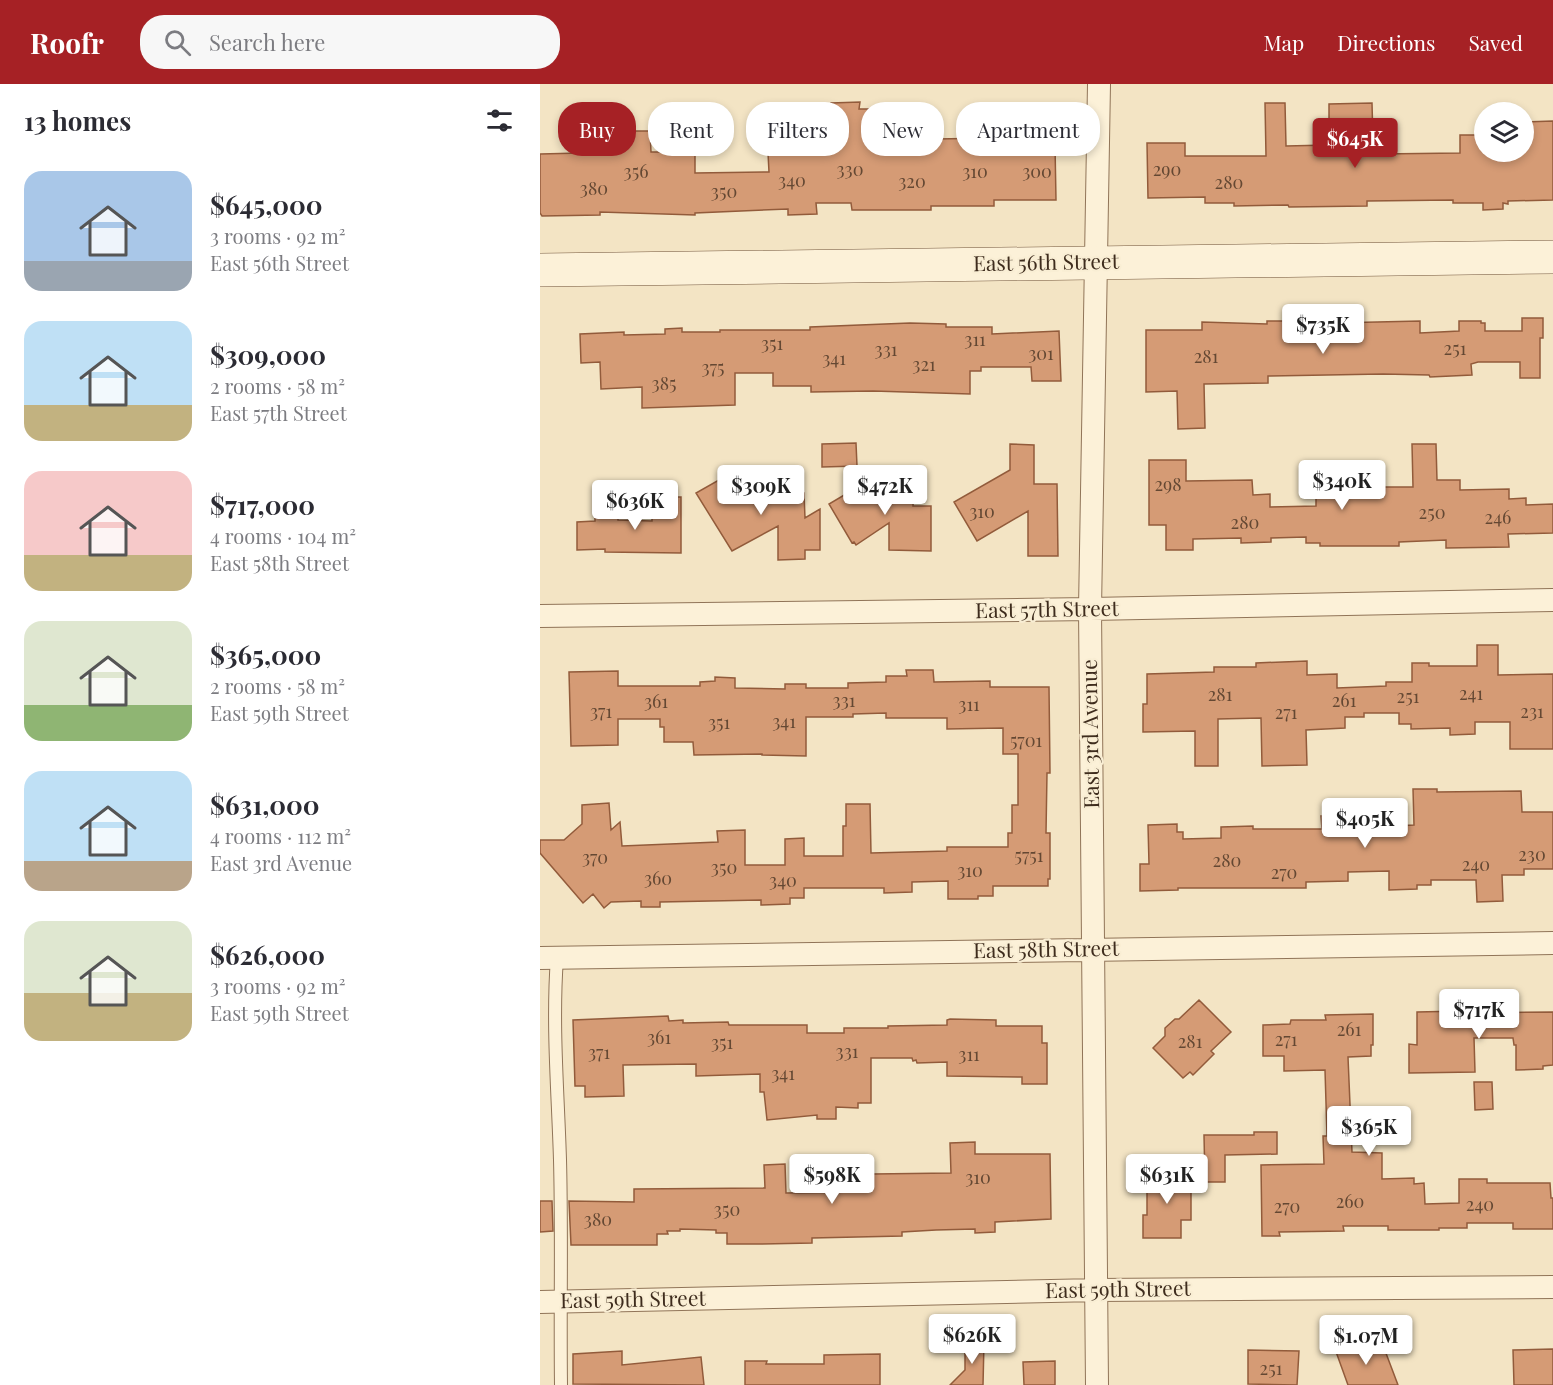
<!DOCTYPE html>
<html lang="en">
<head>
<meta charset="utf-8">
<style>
	body { margin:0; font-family:"Playfair Display",serif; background:#f7f7f7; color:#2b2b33; height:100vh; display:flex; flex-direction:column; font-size:22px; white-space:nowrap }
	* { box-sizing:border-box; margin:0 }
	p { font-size:20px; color:#7c7c81 }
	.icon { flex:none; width:33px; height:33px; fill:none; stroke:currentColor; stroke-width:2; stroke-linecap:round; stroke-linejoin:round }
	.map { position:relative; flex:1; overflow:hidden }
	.drawer { display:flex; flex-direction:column; background:#fff; width:540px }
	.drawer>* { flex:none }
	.hud { position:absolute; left:18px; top:18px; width:570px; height:54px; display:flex; gap:12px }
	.fabs { position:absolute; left:934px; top:18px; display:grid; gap:12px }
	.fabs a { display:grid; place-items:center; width:60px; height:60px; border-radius:50%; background:#fff; box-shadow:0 3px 9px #0003; font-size:30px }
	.price { position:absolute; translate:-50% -51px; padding:0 14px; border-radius:6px; background:#fff; color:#222; font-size:20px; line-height:39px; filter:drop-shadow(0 2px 3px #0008) }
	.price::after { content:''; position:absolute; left:50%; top:36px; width:18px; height:14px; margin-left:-9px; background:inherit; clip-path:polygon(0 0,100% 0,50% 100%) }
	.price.current { background:#a62125; color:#fff }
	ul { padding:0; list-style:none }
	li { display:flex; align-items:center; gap:18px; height:150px; padding:0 24px }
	li span { display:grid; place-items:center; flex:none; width:168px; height:120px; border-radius:18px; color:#555 }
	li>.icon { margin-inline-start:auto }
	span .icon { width:72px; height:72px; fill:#fffc; stroke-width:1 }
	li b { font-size:26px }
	h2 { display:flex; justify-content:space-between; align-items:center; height:72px; padding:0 24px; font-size:26px }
	.chip { padding:0 21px; border-radius:24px; background:#fff; box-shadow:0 3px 9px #0003; font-size:21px; line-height:54px }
	.chip.current { background:#a62125; color:#fff }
	header { display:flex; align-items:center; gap:36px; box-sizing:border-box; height:84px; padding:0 30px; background:#a62125; color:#fff }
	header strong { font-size:28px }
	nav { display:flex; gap:33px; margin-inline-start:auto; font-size:21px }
	.search { width:420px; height:54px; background:#f7f7f7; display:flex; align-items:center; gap:15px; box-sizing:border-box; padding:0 21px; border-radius:24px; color:#7c7c81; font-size:22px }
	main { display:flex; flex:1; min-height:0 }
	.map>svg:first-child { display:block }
	.building { fill:#d59b75; stroke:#925b3b; stroke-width:1.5 }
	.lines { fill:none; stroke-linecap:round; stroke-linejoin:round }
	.lane-casing { stroke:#907458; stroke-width:14 }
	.street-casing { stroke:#907458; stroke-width:24 }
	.secondary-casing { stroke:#72553b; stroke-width:34 }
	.lane { stroke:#fcf1d8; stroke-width:12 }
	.street { stroke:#fcf1d8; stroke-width:22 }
	.secondary { stroke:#fcf1d8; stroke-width:33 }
	.labels { text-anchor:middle; stroke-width:4.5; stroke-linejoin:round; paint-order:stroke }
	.number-label { font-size:18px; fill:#644833 }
	.street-label { font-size:21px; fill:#3e2c1d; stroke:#f9eed4 }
</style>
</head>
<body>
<header>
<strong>Roofr</strong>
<div class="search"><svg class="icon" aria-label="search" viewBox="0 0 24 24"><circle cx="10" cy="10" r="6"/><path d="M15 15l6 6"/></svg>Search here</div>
<nav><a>Map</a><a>Directions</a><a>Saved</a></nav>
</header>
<main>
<section class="drawer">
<h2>13 homes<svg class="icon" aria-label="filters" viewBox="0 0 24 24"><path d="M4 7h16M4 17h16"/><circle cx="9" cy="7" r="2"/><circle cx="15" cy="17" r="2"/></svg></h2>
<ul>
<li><span style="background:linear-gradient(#a9c7e8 75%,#9aa5b1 0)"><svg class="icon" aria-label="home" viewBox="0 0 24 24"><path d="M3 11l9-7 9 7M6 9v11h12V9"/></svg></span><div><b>$645,000</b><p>3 rooms · 92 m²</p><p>East 56th Street</p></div></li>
<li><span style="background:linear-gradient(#bfe0f5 70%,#c2b280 0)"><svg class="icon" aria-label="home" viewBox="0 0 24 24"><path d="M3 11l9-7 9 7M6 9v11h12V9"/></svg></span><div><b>$309,000</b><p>2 rooms · 58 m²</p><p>East 57th Street</p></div></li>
<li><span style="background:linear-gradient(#f6c9c9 70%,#c2b280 0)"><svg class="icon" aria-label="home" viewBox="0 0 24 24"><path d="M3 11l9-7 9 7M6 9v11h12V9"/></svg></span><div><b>$717,000</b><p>4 rooms · 104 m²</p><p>East 58th Street</p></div></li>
<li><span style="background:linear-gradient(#dfe7d0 70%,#8fb573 0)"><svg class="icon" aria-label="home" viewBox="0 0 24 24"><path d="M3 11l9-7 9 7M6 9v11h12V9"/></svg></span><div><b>$365,000</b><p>2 rooms · 58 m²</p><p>East 59th Street</p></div></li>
<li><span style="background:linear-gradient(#bfe0f5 75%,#b9a48a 0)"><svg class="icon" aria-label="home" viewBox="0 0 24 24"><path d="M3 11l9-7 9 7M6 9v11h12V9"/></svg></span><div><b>$631,000</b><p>4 rooms · 112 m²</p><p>East 3rd Avenue</p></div></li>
<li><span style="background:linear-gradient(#dfe7d0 60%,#c2b280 0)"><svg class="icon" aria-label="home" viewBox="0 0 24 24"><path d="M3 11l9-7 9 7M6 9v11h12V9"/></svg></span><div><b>$626,000</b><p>3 rooms · 92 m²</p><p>East 59th Street</p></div></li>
</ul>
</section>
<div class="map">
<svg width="1013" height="1301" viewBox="0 0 1013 1301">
	<rect width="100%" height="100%" fill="#f3e4c4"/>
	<path class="building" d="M 320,18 L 319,25 L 340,25 L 341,38 L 396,37 L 396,55 L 453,54 L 453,61 L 515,61 L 516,116 L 454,116 L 454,122 L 391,122 L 391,126 L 312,126 L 311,119 L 276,119 L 277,130 L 248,131 L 248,125 L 155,129 L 155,131 L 60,128 L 60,131 L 2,132 L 0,129 L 0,70 L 81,68 L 81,47 L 110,47 L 111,68 L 155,68 L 155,89 L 229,88 L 228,69 L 291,68 L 291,19 Z
		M 725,19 L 745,19 L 746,62 L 789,61 L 789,20 L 832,19 L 833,57 L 839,56 L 839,70 L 920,69 L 920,51 L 945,51 L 945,68 L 984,68 L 984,38 L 1013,37 L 1013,116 L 968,117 L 968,120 L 963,119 L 963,125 L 943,126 L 943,119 L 913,119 L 913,116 L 827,117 L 827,122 L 749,123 L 748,121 L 694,122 L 694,119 L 665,119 L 665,113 L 608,114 L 607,59 L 645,59 L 645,72 L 726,72 Z
		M 982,234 L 1003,234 L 1003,254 L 1000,254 L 1000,294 L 980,294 L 980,278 L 938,278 L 931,280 L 932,291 L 890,293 L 889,291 L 843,290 L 728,292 L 728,299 L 664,300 L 665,344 L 638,345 L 637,307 L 606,308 L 606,246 L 662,246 L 662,238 L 727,240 L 727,237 L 753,237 L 753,249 L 794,249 L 794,239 L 880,237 L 880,249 L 919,247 L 919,237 L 941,237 L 941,239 L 945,239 L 945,247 L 982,247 Z
		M 370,239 L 406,240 L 406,243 L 452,243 L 452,250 L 519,247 L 521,297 L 492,297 L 491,283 L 441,283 L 441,287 L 430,287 L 430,310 L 333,307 L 271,308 L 271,302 L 233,302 L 233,289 L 195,289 L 195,321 L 102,324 L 102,303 L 61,305 L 60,278 L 41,279 L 40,250 L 84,248 L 84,251 L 125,250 L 125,245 L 142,244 L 142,248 L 180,248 L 180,246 L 270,246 L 270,243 Z
		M 316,359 L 317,382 L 282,383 L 282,360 Z
		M 470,360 L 494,361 L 494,400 L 517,400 L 518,472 L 488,472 L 488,427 L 437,457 L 414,418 L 470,386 Z
		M 872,360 L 896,360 L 897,396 L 920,396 L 920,406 L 969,405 L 969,415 L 986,414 L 986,421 L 1013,420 L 1013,449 L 968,450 L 969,463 L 906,464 L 906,456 L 859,458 L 859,462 L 780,462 L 780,459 L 766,459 L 766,453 L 731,454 L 731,458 L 701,459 L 701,454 L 653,455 L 653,466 L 626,466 L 626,441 L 609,441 L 609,376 L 646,376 L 646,397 L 712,396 L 713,411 L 730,410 L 730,423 L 776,422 L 776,389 L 794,389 L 794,395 L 831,395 L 831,403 L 873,403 Z
		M 200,384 L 216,411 L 264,409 L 265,434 L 280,425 L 280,466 L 265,466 L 265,475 L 238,476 L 238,442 L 192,467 L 156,409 Z
		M 321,401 L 374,401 L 373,422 L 391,422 L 391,467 L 349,466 L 349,439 L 316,461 L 314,458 L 312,459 L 289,420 Z
		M 112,413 L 141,413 L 141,469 L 65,468 L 65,465 L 37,466 L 37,438 L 55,437 L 55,428 L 78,427 L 78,436 L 112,437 Z
		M 937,561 L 958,561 L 958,591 L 1013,590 L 1013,665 L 970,665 L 970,638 L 935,638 L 935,650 L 910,651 L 910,644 L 871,645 L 871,640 L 859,640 L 859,629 L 824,629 L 824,633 L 805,633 L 805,644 L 766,646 L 767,681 L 722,682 L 721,634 L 678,635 L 678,682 L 655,682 L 655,647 L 603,648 L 603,620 L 607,620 L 607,590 L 674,588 L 674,583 L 716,583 L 716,579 L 767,577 L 767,591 L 797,590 L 797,604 L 846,602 L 846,598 L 872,598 L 872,579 L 889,579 L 889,582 L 937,582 Z
		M 366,586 L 393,586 L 394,598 L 450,597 L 450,603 L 509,603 L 510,689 L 507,689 L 506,749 L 510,749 L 510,795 L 508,795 L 508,802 L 453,802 L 453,812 L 438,812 L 438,815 L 408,815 L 408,797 L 372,798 L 372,808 L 344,809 L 344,804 L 264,804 L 264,814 L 250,814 L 250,820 L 221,821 L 221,816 L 120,818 L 120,823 L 101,823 L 101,817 L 71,818 L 64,824 L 53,810 L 43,819 L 0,769 L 0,756 L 24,756 L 42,740 L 42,721 L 69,719 L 71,746 L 80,738 L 82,762 L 178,758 L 177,747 L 205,746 L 205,781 L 245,781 L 245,755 L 264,754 L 264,772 L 303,772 L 303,742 L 306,742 L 306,720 L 330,720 L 331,769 L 407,767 L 407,763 L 468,763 L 468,749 L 472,749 L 472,721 L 478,721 L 478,670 L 463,670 L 463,644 L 407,645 L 407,634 L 346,634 L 346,629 L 313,630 L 313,633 L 266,633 L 266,672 L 222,671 L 222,670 L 154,671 L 153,658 L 124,658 L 124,643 L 120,643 L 120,635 L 78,635 L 78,661 L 31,662 L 29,588 L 78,587 L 78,602 L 160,602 L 160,598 L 175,597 L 175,593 L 195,594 L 195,604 L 245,605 L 245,600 L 266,600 L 266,604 L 308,604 L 308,599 L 346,598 L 346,592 L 367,592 Z
		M 873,705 L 897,705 L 897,708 L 981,707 L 982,728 L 1013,728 L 1013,785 L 984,785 L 984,791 L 962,791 L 963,817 L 937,818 L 936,796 L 891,796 L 891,801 L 877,801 L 877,805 L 849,806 L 849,787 L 808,788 L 808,797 L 766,798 L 766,804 L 638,804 L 638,806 L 600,807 L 600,780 L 609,780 L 608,741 L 637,740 L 637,748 L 643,748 L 643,755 L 681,754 L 681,743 L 713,742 L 713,745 L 782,745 L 781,732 L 813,731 L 813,744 L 874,741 Z
		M 659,916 L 691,948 L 671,967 L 674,970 L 653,991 L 650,988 L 643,994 L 613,964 L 625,952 L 625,944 L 635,935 L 639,935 Z
		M 922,927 L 922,929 L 1013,928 L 1013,981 L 1003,982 L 1003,985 L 976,986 L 976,961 L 974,961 L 973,954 L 934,954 L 935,988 L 869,989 L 869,960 L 877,961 L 877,928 Z
		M 833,930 L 833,961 L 831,961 L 831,972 L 808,973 L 812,1068 L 842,1069 L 842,1095 L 874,1094 L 874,1100 L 884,1099 L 885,1120 L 919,1119 L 919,1095 L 947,1095 L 947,1099 L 1010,1099 L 1011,1114 L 1013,1114 L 1013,1145 L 973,1145 L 973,1139 L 927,1139 L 927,1144 L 899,1144 L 899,1146 L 848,1146 L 848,1142 L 803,1142 L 804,1147 L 739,1148 L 740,1152 L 722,1152 L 721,1081 L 784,1080 L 783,1052 L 787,1052 L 785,986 L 744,987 L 744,972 L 723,972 L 723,941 L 750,940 L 751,936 L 786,936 L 785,931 Z
		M 128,932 L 129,937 L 143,936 L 143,939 L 188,938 L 189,941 L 267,941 L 267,949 L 304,949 L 304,944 L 348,944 L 348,942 L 407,941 L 407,936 L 410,935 L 456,936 L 456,942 L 502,942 L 502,959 L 507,959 L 507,1000 L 482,1000 L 482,993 L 407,992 L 407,978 L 377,979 L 376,976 L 373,977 L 372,974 L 331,974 L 331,1019 L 318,1019 L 318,1024 L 296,1023 L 296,1035 L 277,1035 L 277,1031 L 227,1036 L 224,1008 L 220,1008 L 220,990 L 156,992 L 156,980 L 83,981 L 84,1012 L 45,1013 L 45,1002 L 35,1002 L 33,936 Z
		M 934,998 L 952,998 L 953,1025 L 935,1026 Z
		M 714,1048 L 737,1048 L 737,1070 L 685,1071 L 685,1098 L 665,1098 L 664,1051 L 714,1051 Z
		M 435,1058 L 435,1070 L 510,1070 L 511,1135 L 455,1138 L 455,1148 L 435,1149 L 435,1145 L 396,1146 L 362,1148 L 362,1152 L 272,1154 L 272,1159 L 220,1160 L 187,1160 L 187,1149 L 176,1149 L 176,1146 L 140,1145 L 140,1147 L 127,1147 L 128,1150 L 117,1150 L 117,1161 L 31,1161 L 29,1117 L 94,1118 L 94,1105 L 225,1104 L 224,1081 L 245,1080 L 246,1109 L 316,1108 L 316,1080 L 333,1079 L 333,1090 L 411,1089 L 410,1059 Z
		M 607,1090 L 651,1090 L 651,1136 L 641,1136 L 641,1154 L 603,1154 L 603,1131 L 607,1131 Z
		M 0,1117 L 12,1117 L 13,1147 L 0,1148 Z
		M 425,1258 L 444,1258 L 443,1301 L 410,1301 L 425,1286 Z
		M 815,1258 L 818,1266 L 832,1261 L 834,1267 L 844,1264 L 858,1301 L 808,1301 L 795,1265 Z
		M 1013,1265 L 1013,1301 L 974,1301 L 973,1266 Z
		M 708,1266 L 759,1267 L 757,1301 L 708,1300 Z
		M 82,1267 L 82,1281 L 161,1273 L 164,1301 L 33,1300 L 33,1270 Z
		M 340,1270 L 340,1301 L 205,1301 L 205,1277 L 227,1277 L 226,1280 L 284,1280 L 284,1271 Z
		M 515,1277 L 515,1301 L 484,1301 L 483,1278 Z"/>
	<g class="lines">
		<g class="lane-casing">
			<path id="lane" d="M 17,874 C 12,941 18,1009 20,1076 C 22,1151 20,1226 21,1301"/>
		</g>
		<g class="street-casing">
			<path id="street" d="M 0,532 L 550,525 L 1013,516
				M 0,874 L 1013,859
				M 0,1218 L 557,1206 L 1013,1203
				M 557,1301 L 550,525 L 559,0"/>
		</g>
		<g class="secondary-casing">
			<path id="secondary" d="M 0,186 L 1013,173"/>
		</g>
		<use href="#lane" class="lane"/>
		<use href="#street" class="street"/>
		<use href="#secondary" class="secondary"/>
	</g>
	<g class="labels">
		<g class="number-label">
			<text x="310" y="92">330</text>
			<text x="627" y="92">290</text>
			<text x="96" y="94">356</text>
			<text x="435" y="94">310</text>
			<text x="497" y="94">300</text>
			<text x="252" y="103">340</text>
			<text x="372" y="104">320</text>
			<text x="689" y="105">280</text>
			<text x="54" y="111">380</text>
			<text x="184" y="114">350</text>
			<text x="435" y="262">311</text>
			<text x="232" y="266">351</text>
			<text x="915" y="271">251</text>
			<text x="346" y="272">331</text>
			<text x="501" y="276">301</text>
			<text x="666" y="279">281</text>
			<text x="294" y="281">341</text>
			<text x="384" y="287">321</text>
			<text x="173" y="290">375</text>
			<text x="124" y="306">385</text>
			<text x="628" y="407">298</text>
			<text x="442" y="434">310</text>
			<text x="892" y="435">250</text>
			<text x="958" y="440">246</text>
			<text x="705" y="445">280</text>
			<text x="931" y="616">241</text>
			<text x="680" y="617">281</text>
			<text x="868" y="619">251</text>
			<text x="304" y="623">331</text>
			<text x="804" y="623">261</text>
			<text x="116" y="624">361</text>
			<text x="429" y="627">311</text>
			<text x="61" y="634">371</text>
			<text x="992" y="634">231</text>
			<text x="746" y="635">271</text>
			<text x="244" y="644">341</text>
			<text x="179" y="645">351</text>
			<text x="486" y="663">5701</text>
			<text x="992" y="777">230</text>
			<text x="489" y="778">5751</text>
			<text x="55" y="780">370</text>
			<text x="687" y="783">280</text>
			<text x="936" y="787">240</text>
			<text x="184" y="790">350</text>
			<text x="430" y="793">310</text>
			<text x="744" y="795">270</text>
			<text x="118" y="801">360</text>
			<text x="243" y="803">340</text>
			<text x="809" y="952">261</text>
			<text x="119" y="960">361</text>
			<text x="746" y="962">271</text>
			<text x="650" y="964">281</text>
			<text x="182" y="965">351</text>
			<text x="307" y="974">331</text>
			<text x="59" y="975">371</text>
			<text x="429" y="977">311</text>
			<text x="243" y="996">341</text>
			<text x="438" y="1100">310</text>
			<text x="810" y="1124">260</text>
			<text x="940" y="1127">240</text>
			<text x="747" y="1129">270</text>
			<text x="187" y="1132">350</text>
			<text x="58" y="1142">380</text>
			<text x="731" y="1291">251</text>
		</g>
		<g class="street-label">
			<text transform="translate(506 179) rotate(-1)" y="7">East 56th Street</text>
			<text transform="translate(507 526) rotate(-1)" y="7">East 57th Street</text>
			<text transform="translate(551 650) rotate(-91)" y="7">East 3rd Avenue</text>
			<text transform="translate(506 866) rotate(-1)" y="7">East 58th Street</text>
			<text transform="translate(578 1206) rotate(-1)" y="7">East 59th Street</text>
			<text transform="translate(93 1216) rotate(-1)" y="7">East 59th Street</text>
		</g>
	</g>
</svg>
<div class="fabs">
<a><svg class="icon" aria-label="layers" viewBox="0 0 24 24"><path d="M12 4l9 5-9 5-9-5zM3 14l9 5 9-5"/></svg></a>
</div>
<b class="price current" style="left:815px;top:85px">$645K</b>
<b class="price" style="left:783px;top:271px">$735K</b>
<b class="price" style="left:802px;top:427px">$340K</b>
<b class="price" style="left:221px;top:432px">$309K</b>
<b class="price" style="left:345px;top:432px">$472K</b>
<b class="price" style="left:95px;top:447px">$636K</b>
<b class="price" style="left:825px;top:765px">$405K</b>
<b class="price" style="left:939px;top:956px">$717K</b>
<b class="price" style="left:829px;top:1073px">$365K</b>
<b class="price" style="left:292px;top:1121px">$598K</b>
<b class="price" style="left:627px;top:1121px">$631K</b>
<b class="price" style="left:432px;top:1281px">$626K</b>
<b class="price" style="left:826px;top:1282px">$1.07M</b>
<div class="hud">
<a class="chip current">Buy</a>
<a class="chip">Rent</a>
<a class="chip">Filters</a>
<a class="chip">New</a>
<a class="chip">Apartment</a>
</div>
</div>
</main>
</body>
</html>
